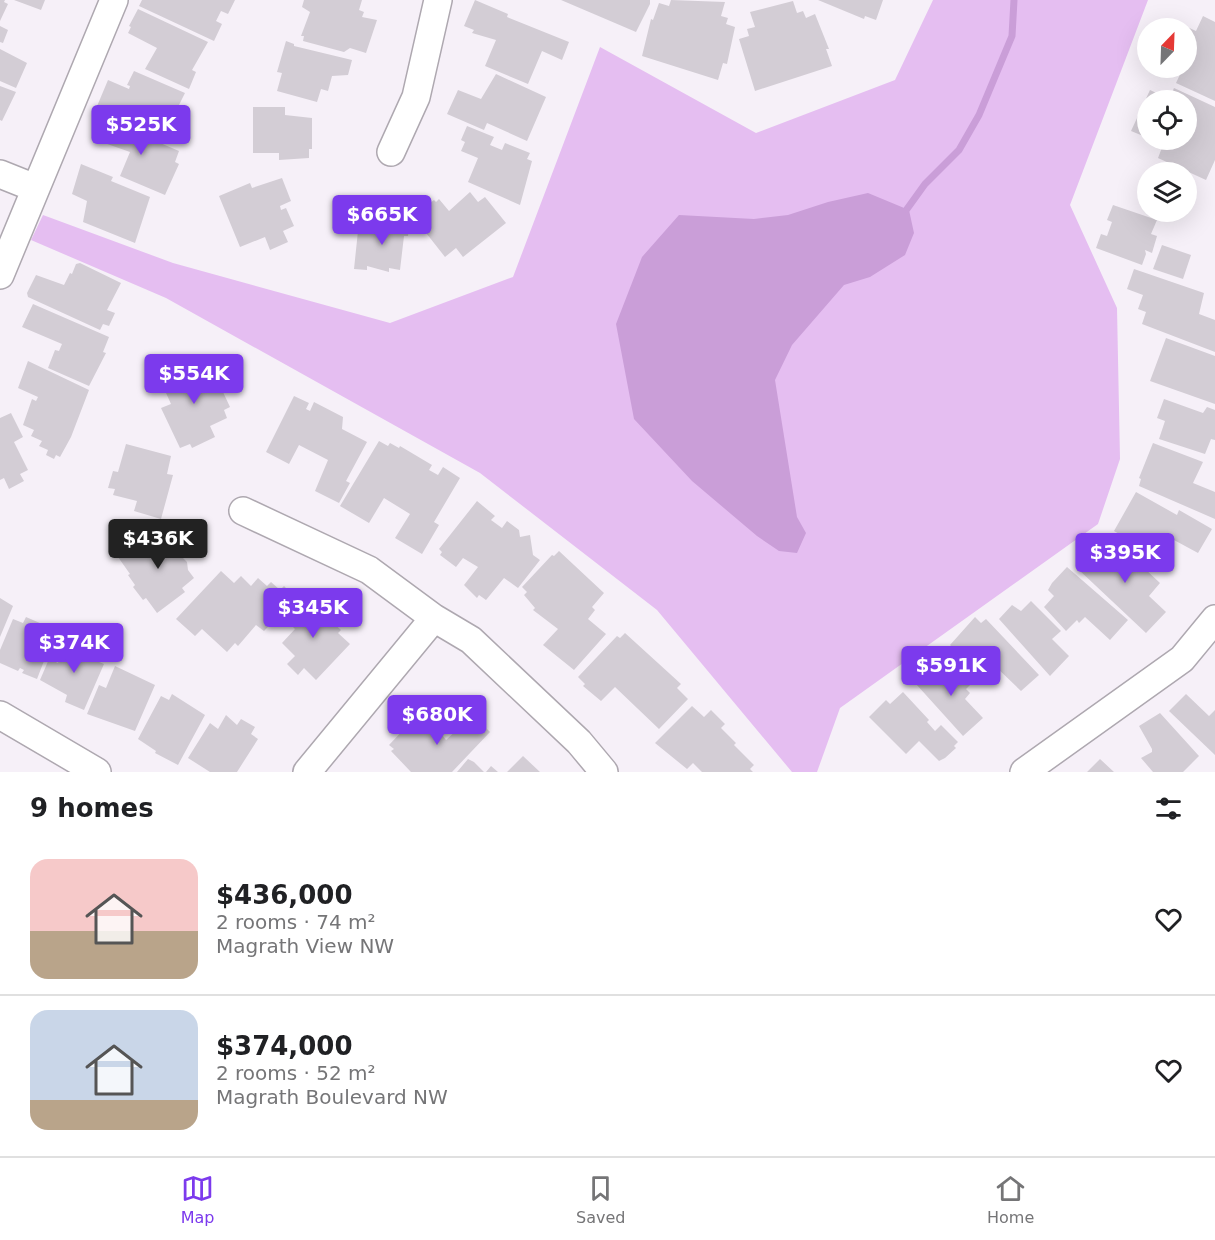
<!DOCTYPE html>
<html lang="en">
<head>
<meta charset="utf-8">
<style>
	body { margin:0; font-family:"DejaVu Sans",sans-serif; background:#f6f6f6; color:#202124; height:100vh; display:flex; flex-direction:column; font-size:22px; white-space:nowrap }
	* { box-sizing:border-box; margin:0 }
	p { font-size:20px; color:#757577 }
	.icon { flex:none; width:33px; height:33px; fill:none; stroke:currentColor; stroke-width:2; stroke-linecap:round; stroke-linejoin:round }
	.map { position:relative; height:772px; overflow:hidden }
	.details { display:flex; flex-direction:column; background:#fff; flex:1 }
	.details>* { flex:none }
	.needle { width:39px; rotate:23deg }
	.tools { position:absolute; left:1137px; top:18px; display:grid; gap:12px }
	.tools a { display:grid; place-items:center; width:60px; height:60px; border-radius:50%; background:#fff; box-shadow:0 6px 24px #0002; font-size:30px }
	.price { position:absolute; translate:-50% -51px; padding:0 14px; border-radius:6px; background:#7c3aed; color:#fff; font-size:20px; line-height:39px; filter:drop-shadow(0 2px 3px #0008) }
	.price::after { content:''; position:absolute; left:50%; top:36px; width:18px; height:14px; margin-left:-9px; background:inherit; clip-path:polygon(0 0,100% 0,50% 100%) }
	.price.current { background:#222; color:#fff }
	ul { padding:0; list-style:none }
	li { display:flex; align-items:center; gap:18px; height:150px; padding:0 30px }
	li+li { border-top:2px solid #e0e0e0 }
	li span { display:grid; place-items:center; flex:none; width:168px; height:120px; border-radius:18px; color:#555 }
	li>.icon { margin-inline-start:auto }
	span .icon { width:72px; height:72px; fill:#fffc; stroke-width:1 }
	li b { font-size:26px }
	h2 { display:flex; justify-content:space-between; align-items:center; height:72px; padding:0 30px; font-size:26px }
	.menu { display:flex; justify-content:space-around; align-items:center; height:84px; border-top:2px solid #e0e0e0; background:#fff; font-size:16px; color:#757577 }
	.menu a { display:grid; justify-items:center; gap:3px }
	.menu .current { color:#7c3aed }
	.map>svg:first-child { display:block }
	.green { fill:#e5bef1 }
	.water { fill:#ca9ed8 }
	.lines { fill:none; stroke-linecap:round; stroke-linejoin:round }
	.stream { stroke:#ca9ed8; stroke-width:7 }
	.building { fill:#d3cdd5 }
	.minor-casing { stroke:#aea8b0; stroke-width:30 }
	.minor { stroke:#fff; stroke-width:27 }
</style>
</head>
<body>
<div class="map">
<svg width="1215" height="772" viewBox="0 0 1215 772">
	<rect width="100%" height="100%" fill="#f6f0f8"/>
	<path class="green" d="M 933,0 L 1148,0 L 1070,205 L 1117,308 L 1120,459 L 1098,524 L 840,708 L 817,772 L 792,772 L 657,610 L 480,473 L 166,298 L 31,240 L 43,215 L 173,263 L 390,323 L 513,277 L 600,47 L 756,133 L 895,80 Z"/>
	<path class="water" d="M 868,193 L 909,210 L 914,233 L 905,255 L 870,277 L 844,285 L 792,345 L 775,380 L 797,517 L 806,533 L 797,553 L 779,551 L 757,536 L 692,481 L 634,419 L 616,324 L 642,257 L 679,215 L 754,219 L 788,215 L 828,202 Z"/>
	<g class="lines">
		<path class="stream" d="M 907,209 L 925,184 L 959,150 L 979,115 L 1012,36 L 1014,0"/>
	</g>
	<path class="building" d="M 0,0 L 5,0 L 4,2 L 8,4 L 0,21 Z
		M 14,0 L 45,0 L 41,10 Z
		M 142,0 L 235,0 L 228,14 L 221,11 L 216,21 L 222,24 L 214,41 L 139,6 Z
		M 304,0 L 362,0 L 359,10 L 364,12 L 362,17 L 377,20 L 366,53 L 350,48 L 344,52 L 303,41 L 304,36 L 301,36 L 310,12 L 302,7 Z
		M 475,0 L 508,14 L 507,17 L 569,42 L 562,60 L 542,51 L 528,84 L 485,66 L 496,40 L 472,33 L 474,30 L 464,26 Z
		M 561,0 L 650,0 L 650,4 L 636,32 Z
		M 671,0 L 725,2 L 721,16 L 728,18 L 726,24 L 735,27 L 727,64 L 723,63 L 718,80 L 642,56 L 651,19 L 653,20 L 659,3 L 669,6 Z
		M 818,0 L 883,0 L 876,20 L 865,16 L 864,19 Z
		M 793,1 L 797,13 L 803,11 L 806,18 L 815,14 L 829,49 L 826,49 L 832,66 L 755,91 L 739,39 L 749,36 L 747,29 L 755,27 L 750,12 Z
		M 138,9 L 208,42 L 192,70 L 196,72 L 189,89 L 145,69 L 157,48 L 128,33 L 131,27 L 129,26 Z
		M 1203,16 L 1215,22 L 1215,101 L 1176,83 L 1183,68 L 1186,68 L 1186,28 L 1171,28 L 1174,21 L 1196,31 Z
		M 0,26 L 8,30 L 3,43 L 0,42 Z
		M 286,41 L 294,44 L 294,46 L 352,60 L 348,75 L 332,76 L 328,91 L 321,89 L 317,102 L 277,91 L 282,73 L 277,72 Z
		M 0,49 L 27,63 L 16,88 L 0,81 Z
		M 134,71 L 185,93 L 175,113 L 169,111 L 165,120 L 169,123 L 160,142 L 95,111 L 108,80 L 129,89 L 130,86 L 127,85 Z
		M 496,74 L 546,97 L 527,141 L 487,123 L 484,130 L 447,114 L 458,90 L 481,99 Z
		M 0,86 L 16,92 L 2,121 L 0,120 Z
		M 1174,88 L 1215,107 L 1215,160 L 1206,180 L 1158,158 L 1163,145 L 1151,140 L 1186,140 L 1186,100 L 1148,100 L 1148,138 L 1131,131 L 1150,90 L 1169,99 Z
		M 253,107 L 285,107 L 285,115 L 312,118 L 312,149 L 309,149 L 309,158 L 279,160 L 279,153 L 253,153 Z
		M 99,117 L 179,151 L 175,162 L 179,164 L 165,195 L 120,176 L 130,152 L 93,139 Z
		M 467,126 L 494,137 L 490,145 L 502,150 L 505,143 L 530,153 L 527,159 L 532,161 L 520,205 L 468,182 L 478,158 L 461,151 L 465,142 L 461,140 Z
		M 81,164 L 113,177 L 111,181 L 150,197 L 135,243 L 83,222 L 87,201 L 72,194 Z
		M 282,178 L 291,201 L 280,206 L 281,210 L 286,208 L 294,226 L 283,231 L 288,242 L 270,250 L 265,237 L 240,247 L 219,196 L 250,183 L 252,188 Z
		M 470,192 L 478,202 L 485,197 L 506,223 L 463,257 L 456,248 L 445,257 L 423,229 L 419,232 L 412,223 L 428,210 L 425,207 L 434,200 L 436,202 L 439,199 L 449,211 Z
		M 1113,205 L 1157,220 L 1151,234 L 1157,236 L 1152,253 L 1145,250 L 1146,254 L 1142,265 L 1096,248 L 1101,234 L 1107,236 L 1112,222 L 1107,220 Z
		M 384,216 L 410,219 L 408,236 L 404,236 L 400,270 L 389,268 L 389,272 L 367,266 L 367,270 L 354,269 L 358,231 L 382,232 Z
		M 1162,245 L 1191,255 L 1183,279 L 1153,269 Z
		M 80,263 L 121,283 L 107,310 L 115,313 L 109,326 L 103,324 L 100,330 L 28,297 L 27,293 L 36,275 L 64,285 L 70,273 L 72,274 L 76,264 Z
		M 1134,269 L 1204,293 L 1199,314 L 1215,320 L 1215,352 L 1142,324 L 1146,312 L 1138,309 L 1143,295 L 1127,289 Z
		M 33,304 L 109,337 L 103,352 L 106,353 L 89,386 L 48,368 L 55,350 L 59,351 L 62,344 L 22,327 Z
		M 1166,338 L 1215,356 L 1215,404 L 1150,381 Z
		M 28,361 L 89,390 L 71,437 L 60,457 L 56,455 L 54,459 L 46,455 L 48,450 L 39,446 L 42,441 L 31,436 L 34,430 L 23,425 L 32,399 L 36,401 L 38,397 L 18,388 Z
		M 209,362 L 230,407 L 224,410 L 227,418 L 210,426 L 215,437 L 192,448 L 190,444 L 180,448 L 161,408 L 171,404 L 162,384 L 175,378 L 173,374 L 189,366 L 192,370 Z
		M 294,396 L 309,403 L 306,409 L 310,411 L 314,402 L 343,417 L 342,429 L 367,442 L 346,481 L 350,483 L 339,503 L 315,491 L 328,460 L 299,445 L 289,464 L 266,452 Z
		M 1164,399 L 1203,413 L 1207,407 L 1215,410 L 1215,440 L 1211,439 L 1205,454 L 1159,439 L 1165,421 L 1157,418 Z
		M 11,413 L 23,437 L 14,442 L 28,470 L 20,474 L 24,481 L 9,489 L 4,478 L 0,480 L 0,418 Z
		M 379,441 L 388,446 L 390,443 L 399,448 L 400,446 L 432,465 L 429,470 L 438,475 L 443,467 L 460,478 L 434,522 L 439,525 L 422,554 L 395,538 L 410,514 L 384,498 L 369,523 L 340,506 Z
		M 1153,443 L 1203,462 L 1193,483 L 1215,492 L 1215,519 L 1139,486 L 1141,479 L 1139,478 Z
		M 126,444 L 171,456 L 167,474 L 173,475 L 161,519 L 134,511 L 137,501 L 113,495 L 115,489 L 108,488 L 113,471 L 118,472 Z
		M 1136,492 L 1177,515 L 1179,510 L 1212,529 L 1198,553 L 1174,540 L 1160,557 L 1114,531 Z
		M 477,501 L 495,516 L 491,520 L 502,528 L 507,521 L 519,530 L 520,537 L 530,535 L 533,555 L 540,560 L 518,588 L 504,578 L 486,600 L 479,595 L 477,598 L 464,585 L 478,567 L 463,558 L 456,567 L 440,555 L 442,552 L 439,549 Z
		M 165,527 L 185,551 L 180,555 L 187,562 L 188,570 L 194,578 L 182,588 L 185,592 L 157,613 L 146,598 L 143,600 L 133,587 L 135,585 L 128,575 L 130,574 L 118,557 L 135,545 L 137,548 Z
		M 1111,537 L 1160,583 L 1149,596 L 1166,612 L 1146,633 L 1079,570 Z
		M 559,551 L 604,593 L 592,607 L 595,610 L 588,619 L 606,634 L 574,670 L 543,645 L 558,629 L 533,610 L 535,608 L 524,595 L 527,592 L 522,587 L 552,555 L 554,556 Z
		M 1067,567 L 1128,620 L 1110,640 L 1085,617 L 1079,623 L 1077,620 L 1066,631 L 1044,607 L 1054,596 L 1048,590 L 1052,583 Z
		M 221,571 L 234,583 L 241,576 L 251,586 L 258,578 L 267,586 L 271,582 L 280,590 L 284,586 L 296,598 L 264,631 L 256,625 L 238,646 L 235,643 L 227,652 L 202,629 L 195,636 L 176,619 Z
		M 308,596 L 329,613 L 332,622 L 341,630 L 338,633 L 350,644 L 316,680 L 304,668 L 298,675 L 287,664 L 295,656 L 282,643 L 295,629 L 286,620 Z
		M 0,598 L 13,606 L 0,637 Z
		M 1031,601 L 1061,631 L 1052,639 L 1069,656 L 1050,676 L 999,619 L 1012,605 L 1021,611 Z
		M 26,617 L 56,630 L 37,679 L 22,673 L 24,670 L 20,668 L 18,671 L 0,663 L 0,650 L 13,619 L 23,623 Z
		M 975,617 L 981,623 L 986,619 L 1039,675 L 1021,691 L 995,666 L 993,668 L 996,671 L 985,682 L 950,645 Z
		M 625,633 L 681,684 L 677,688 L 688,699 L 659,729 L 615,687 L 601,701 L 583,686 L 585,684 L 578,677 L 617,636 L 620,638 Z
		M 72,638 L 91,647 L 87,657 L 104,664 L 84,710 L 65,702 L 67,695 L 40,680 L 49,659 L 58,663 L 67,641 L 70,642 Z
		M 950,660 L 972,683 L 966,689 L 970,693 L 965,699 L 983,718 L 963,736 L 916,684 L 925,675 L 929,679 Z
		M 115,666 L 155,685 L 135,731 L 87,714 L 99,685 L 106,688 Z
		M 903,692 L 929,720 L 927,722 L 935,731 L 941,725 L 958,742 L 954,746 L 956,748 L 945,758 L 939,761 L 919,741 L 906,754 L 869,717 L 886,700 L 890,704 Z
		M 172,694 L 205,715 L 178,765 L 155,753 L 156,751 L 138,739 L 161,696 L 169,700 Z
		M 1186,694 L 1209,716 L 1215,710 L 1215,755 L 1169,711 Z
		M 692,706 L 704,717 L 711,710 L 725,724 L 721,728 L 736,743 L 734,745 L 754,765 L 750,769 L 753,772 L 702,772 L 693,763 L 687,769 L 655,743 Z
		M 1160,713 L 1199,756 L 1183,772 L 1153,772 L 1141,758 L 1152,752 L 1152,749 L 1139,726 Z
		M 226,715 L 237,725 L 241,719 L 255,727 L 251,734 L 258,739 L 237,772 L 210,772 L 188,758 L 210,723 L 218,729 Z
		M 473,715 L 490,732 L 452,772 L 411,772 L 391,751 L 394,749 L 389,745 L 406,727 L 411,731 L 423,719 L 434,729 L 436,727 L 446,740 Z
		M 523,756 L 540,772 L 507,772 Z
		M 468,759 L 474,762 L 484,772 L 457,772 Z
		M 1100,759 L 1114,772 L 1087,772 Z
		M 491,766 L 498,772 L 486,772 Z"/>
	<g class="lines">
		<g class="minor-casing">
			<path id="minor" d="M 391,152 L 416,97 L 438,0
				M 0,174 L 35,188
				M 0,275 L 114,0
				M 243,511 L 369,570 L 434,618 L 471,640 L 579,742 L 604,772
				M 0,715 L 97,772
				M 307,772 L 434,618
				M 1024,772 L 1182,659 L 1215,619"/>
		</g>
		<use href="#minor" class="minor"/>
	</g>
</svg>
<div class="tools">
<a><svg class="needle" viewBox="-14 -14 28 28"><path d="M0-13l5 13h-10z" fill="#e53935"/><path d="M0 13l5-13h-10z" fill="#757577"/></svg></a>
<a><svg class="icon" aria-label="locate" viewBox="0 0 24 24"><circle cx="12" cy="12" r="6"/><path d="M12 2v4M12 18v4M2 12h4M18 12h4"/></svg></a>
<a><svg class="icon" aria-label="layers" viewBox="0 0 24 24"><path d="M12 4l9 5-9 5-9-5zM3 14l9 5 9-5"/></svg></a>
</div>
<b class="price" style="left:141px;top:156px">$525K</b>
<b class="price" style="left:382px;top:246px">$665K</b>
<b class="price" style="left:194px;top:405px">$554K</b>
<b class="price current" style="left:158px;top:570px">$436K</b>
<b class="price" style="left:1125px;top:584px">$395K</b>
<b class="price" style="left:313px;top:639px">$345K</b>
<b class="price" style="left:74px;top:674px">$374K</b>
<b class="price" style="left:951px;top:697px">$591K</b>
<b class="price" style="left:437px;top:746px">$680K</b>
</div>
<section class="details">
<h2>9 homes<svg class="icon" aria-label="filters" viewBox="0 0 24 24"><path d="M4 7h16M4 17h16"/><circle cx="9" cy="7" r="2"/><circle cx="15" cy="17" r="2"/></svg></h2>
<ul>
<li><span style="background:linear-gradient(#f6c9c9 60%,#b9a48a 0)"><svg class="icon" aria-label="home" viewBox="0 0 24 24"><path d="M3 11l9-7 9 7M6 9v11h12V9"/></svg></span><div><b>$436,000</b><p>2 rooms · 74 m²</p><p>Magrath View NW</p></div><svg class="icon" aria-label="heart" viewBox="0 0 24 24"><path d="M12 20l-8-8c-3-5 5-10 8-4 3-6 11-1 8 4z"/></svg></li>
<li><span style="background:linear-gradient(#c9d6e8 75%,#b9a48a 0)"><svg class="icon" aria-label="home" viewBox="0 0 24 24"><path d="M3 11l9-7 9 7M6 9v11h12V9"/></svg></span><div><b>$374,000</b><p>2 rooms · 52 m²</p><p>Magrath Boulevard NW</p></div><svg class="icon" aria-label="heart" viewBox="0 0 24 24"><path d="M12 20l-8-8c-3-5 5-10 8-4 3-6 11-1 8 4z"/></svg></li>
</ul>
</section>
<nav class="menu">
<a class="current"><svg class="icon" aria-label="map" viewBox="0 0 24 24"><path d="M3 6l6-2 6 2 6-2v14l-6 2-6-2-6 2zM9 4v14M15 6v14"/></svg>Map</a>
<a><svg class="icon" aria-label="saved" viewBox="0 0 24 24"><path d="M7 4h10v16l-5-4-5 4z"/></svg>Saved</a>
<a><svg class="icon" aria-label="home" viewBox="0 0 24 24"><path d="M3 11l9-7 9 7M6 9v11h12V9"/></svg>Home</a>
</nav>
</body>
</html>
